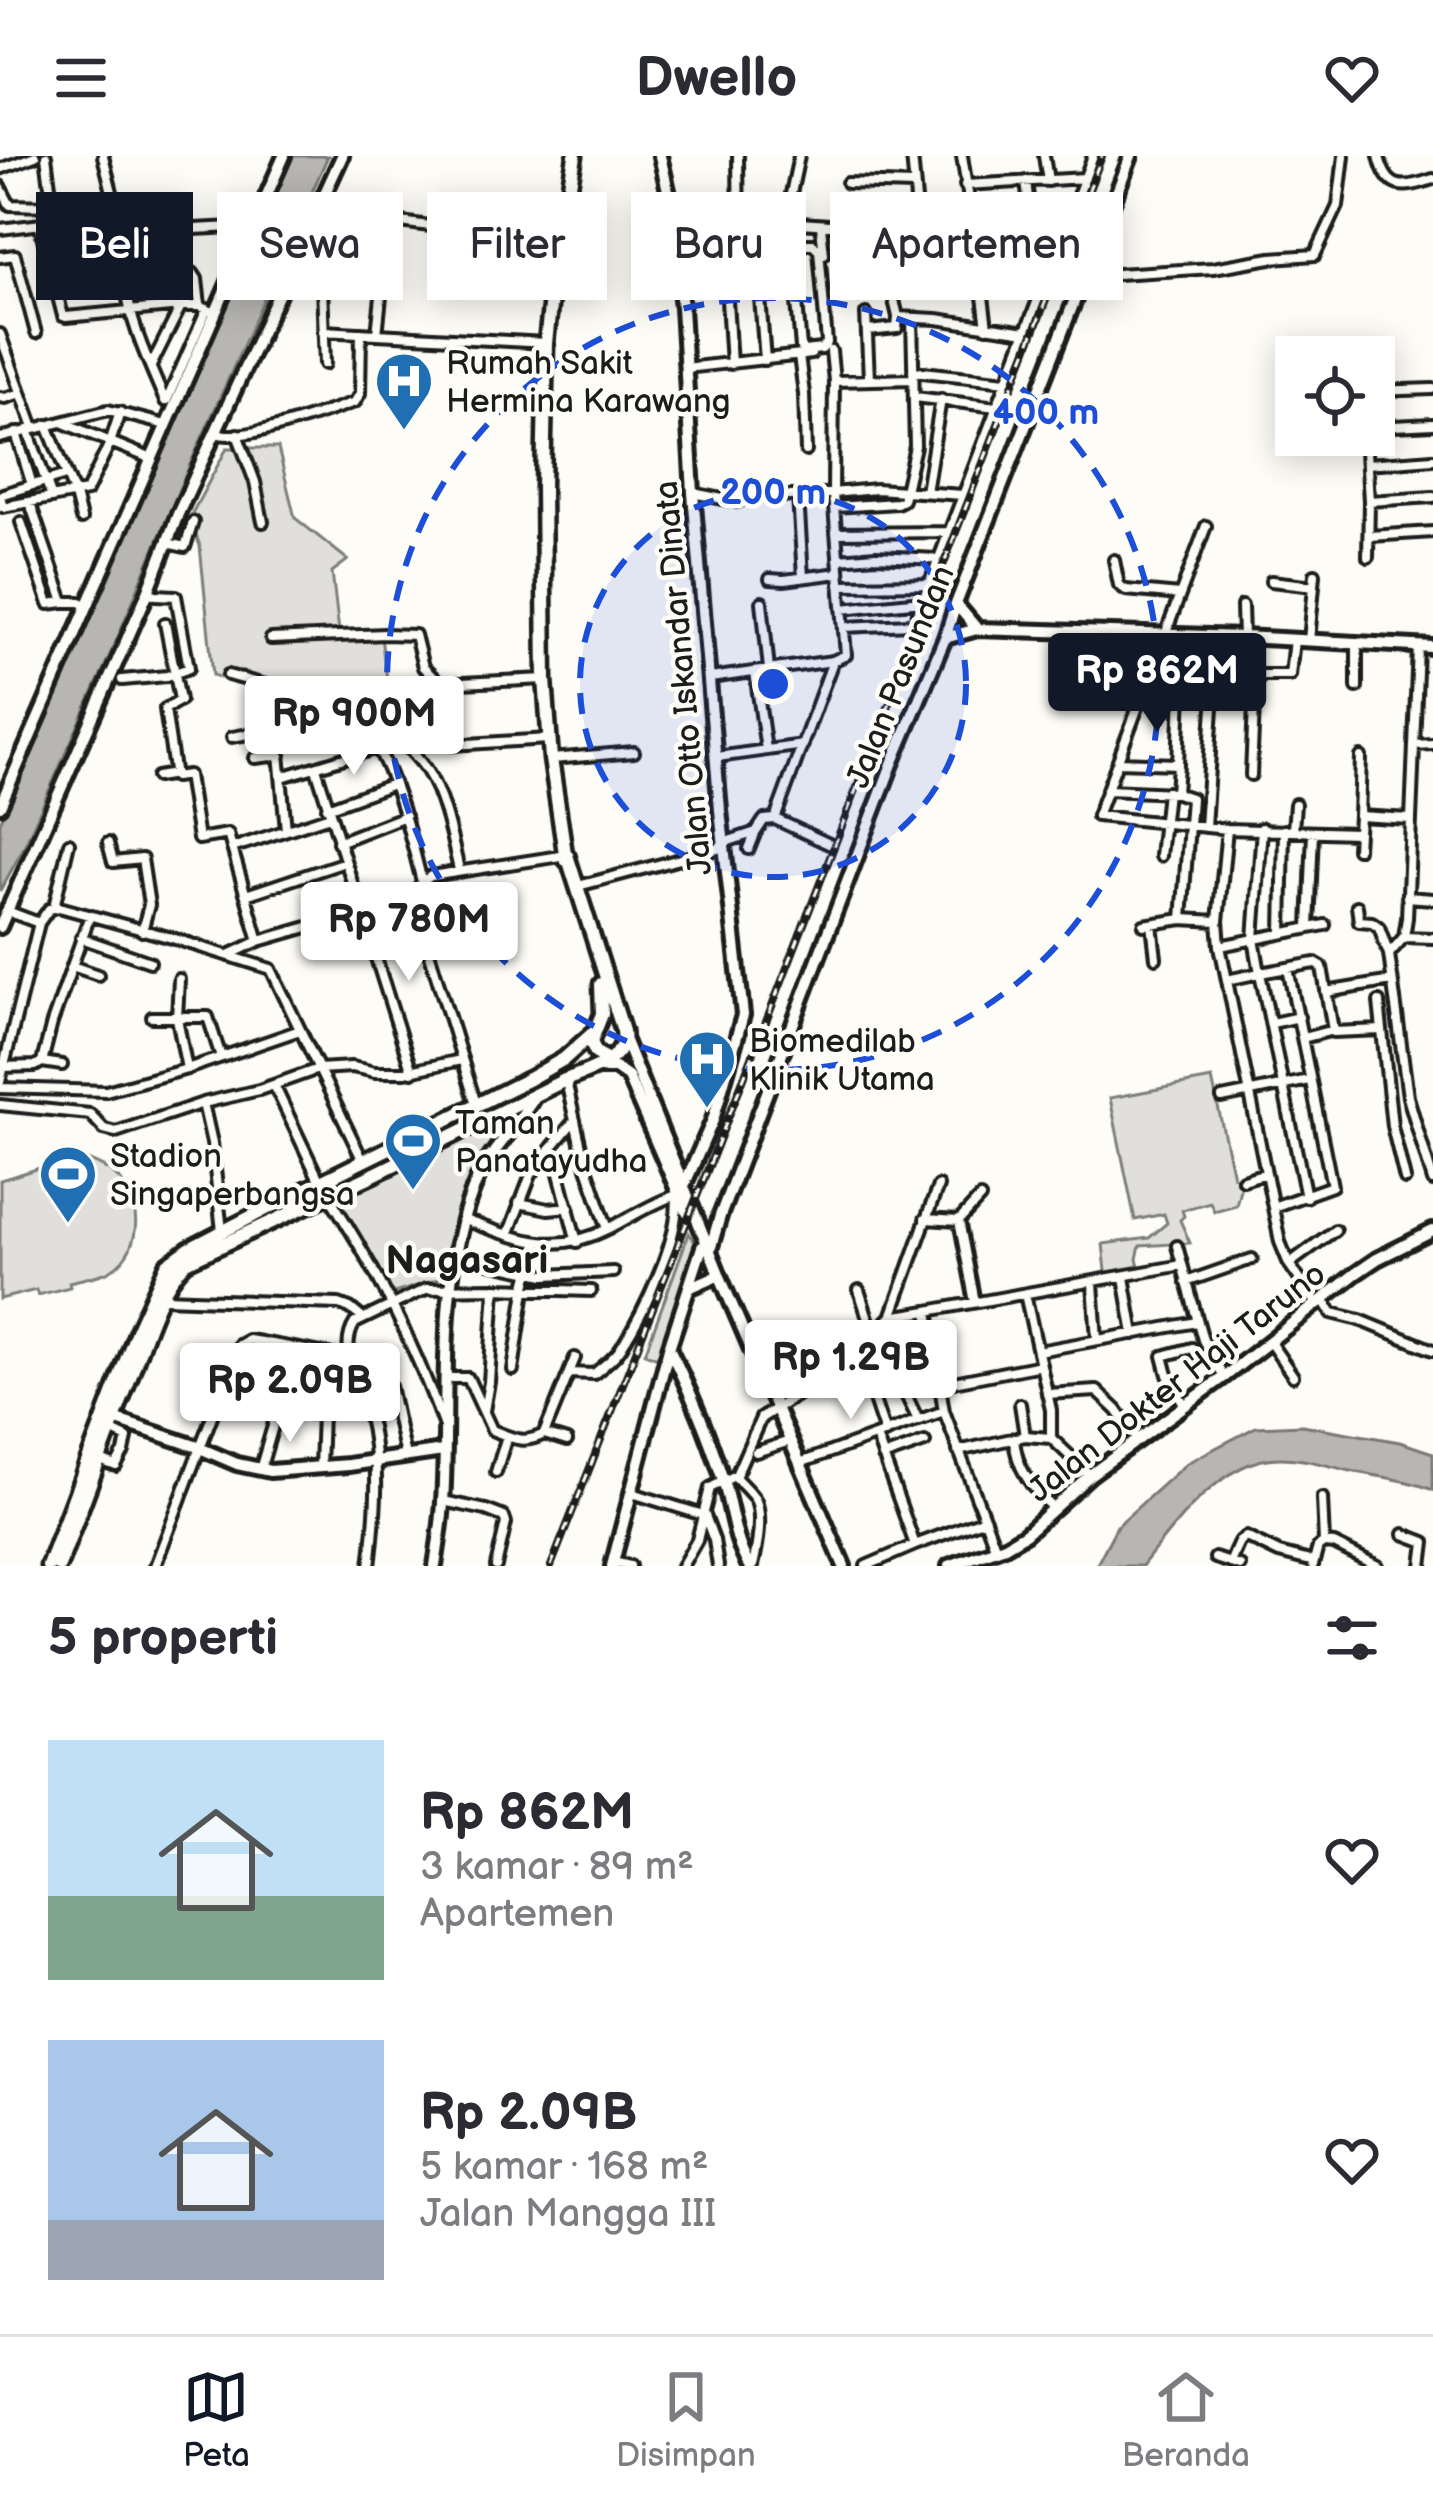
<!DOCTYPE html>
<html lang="id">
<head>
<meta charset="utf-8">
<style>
	body { margin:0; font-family:"Balsamiq Sans",sans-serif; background:#f7f7f7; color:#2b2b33; height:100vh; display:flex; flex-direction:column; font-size:45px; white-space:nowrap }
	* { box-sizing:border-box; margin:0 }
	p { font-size:39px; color:#7c7c81 }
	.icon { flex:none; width:66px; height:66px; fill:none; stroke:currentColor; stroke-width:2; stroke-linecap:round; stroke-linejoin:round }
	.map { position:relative; height:1410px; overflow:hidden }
	.drawer { display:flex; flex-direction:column; background:#fff; flex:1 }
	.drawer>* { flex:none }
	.hud { position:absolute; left:36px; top:36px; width:1362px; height:108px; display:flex; gap:24px }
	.fabs { position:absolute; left:1275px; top:180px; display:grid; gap:24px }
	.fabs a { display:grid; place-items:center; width:120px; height:120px; border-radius:0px; background:#fff; box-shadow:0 6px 30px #0003; font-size:60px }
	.price { position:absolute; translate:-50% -102px; padding:0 27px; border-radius:12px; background:#fff; color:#222; font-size:39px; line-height:78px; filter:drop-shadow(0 3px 6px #0008) }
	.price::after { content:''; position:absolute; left:50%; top:72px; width:36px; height:27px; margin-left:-18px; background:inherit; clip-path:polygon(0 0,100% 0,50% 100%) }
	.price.active { background:#111827; color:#fff }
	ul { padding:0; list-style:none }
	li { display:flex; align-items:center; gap:36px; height:300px; padding:0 48px }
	li span { display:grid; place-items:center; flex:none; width:336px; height:240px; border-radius:0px; color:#555 }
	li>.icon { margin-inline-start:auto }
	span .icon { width:144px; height:144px; fill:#fffc; stroke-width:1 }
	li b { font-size:51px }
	h2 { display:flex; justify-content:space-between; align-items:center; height:144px; padding:0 48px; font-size:51px }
	.pill { padding:0 42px; border-radius:0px; background:#fff; box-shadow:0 6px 30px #0003; font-size:42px; line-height:108px }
	.pill.active { background:#111827; color:#fff }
	header { display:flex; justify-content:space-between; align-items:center; height:156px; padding:0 48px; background:#fff; font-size:54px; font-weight:800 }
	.dock { display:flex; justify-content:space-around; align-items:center; height:168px; border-top:3px solid #e1e1e2; background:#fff; font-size:33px; color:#7c7c81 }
	.dock a { display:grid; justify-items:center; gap:6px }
	.dock .active { color:#111827 }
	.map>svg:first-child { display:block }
	.green { fill:#e0dfdb; stroke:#7e7e7c; stroke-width:3 }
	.water { fill:#b7b6b2; stroke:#797876; stroke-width:3 }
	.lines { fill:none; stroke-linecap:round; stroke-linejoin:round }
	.street-casing { stroke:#1c1c1c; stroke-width:16 }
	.secondary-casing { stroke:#1c1c1c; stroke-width:20 }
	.primary-casing { stroke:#1c1c1c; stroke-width:21 }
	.street { stroke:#fdfcf7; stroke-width:8 }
	.secondary { stroke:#fdfcf7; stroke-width:10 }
	.primary { stroke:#fdfcf7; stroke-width:12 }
	.rail-casing { stroke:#1c1c1c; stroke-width:8 }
	.rail { stroke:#fdfcf7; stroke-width:3; stroke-dasharray:9; stroke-linecap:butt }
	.ring { fill:none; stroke:#1d4ed8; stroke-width:6; stroke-dasharray:21 15 }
	.labels { text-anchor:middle; stroke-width:9; stroke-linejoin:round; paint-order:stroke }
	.poi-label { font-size:33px; fill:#1c1c1c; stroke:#fdfcf7; text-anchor:start }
	.street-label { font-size:33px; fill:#1c1c1c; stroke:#fdfcf7 }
	.quarter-label { font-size:39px; font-weight:bold; fill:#1c1c1c; stroke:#fdfcf7 }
	.centre { fill:#1d4ed8; stroke:#fdfcf7; stroke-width:6 }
	.ring-label { font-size:36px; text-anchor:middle; font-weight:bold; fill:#1d4ed8; stroke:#fdfcf7; stroke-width:9; stroke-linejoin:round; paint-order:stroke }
</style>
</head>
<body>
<header><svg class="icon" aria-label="menu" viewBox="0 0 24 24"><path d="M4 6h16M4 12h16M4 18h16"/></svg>Dwello<svg class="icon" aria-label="heart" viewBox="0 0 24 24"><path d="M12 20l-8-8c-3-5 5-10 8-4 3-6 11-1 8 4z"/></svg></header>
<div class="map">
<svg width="1433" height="1410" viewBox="0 0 1433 1410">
	<rect width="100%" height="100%" fill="#fdfcf7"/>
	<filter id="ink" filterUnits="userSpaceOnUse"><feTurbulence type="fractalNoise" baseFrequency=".00833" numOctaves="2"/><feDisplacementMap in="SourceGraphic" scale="24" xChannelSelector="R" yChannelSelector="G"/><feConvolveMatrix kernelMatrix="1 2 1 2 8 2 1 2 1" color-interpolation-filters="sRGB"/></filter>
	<g filter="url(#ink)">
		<path class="green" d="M 227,292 L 278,292 L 295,362 L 348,404 L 332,416 L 340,484 L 381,482 L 388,530 L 276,539 L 213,519 L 200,390 L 196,379 L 186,373 L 190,361 Z
			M 1212,923 L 1233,1020 L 1238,1023 L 1241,1029 L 1236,1049 L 1214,1055 L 1210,1046 L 1182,1054 L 1184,1060 L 1180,1064 L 1190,1087 L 1140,1090 L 1137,1103 L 1140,1114 L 1107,1124 L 1103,1088 L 1149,1082 L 1167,1067 L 1164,1058 L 1135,1064 L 1110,942 Z
			M 518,952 L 522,958 L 476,1015 L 451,1076 L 439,1123 L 391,1138 L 337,1047 Z
			M 79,1000 C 93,1007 109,1011 120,1024 C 144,1050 141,1100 107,1116 C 95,1121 81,1123 69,1126 L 70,1131 L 38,1139 L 36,1134 L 0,1143 L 0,1024 Z
			M 689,1077 L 698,1091 L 661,1203 L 645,1197 Z"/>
		<path class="water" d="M 292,0 L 328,0 L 180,331 L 117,483 L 22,695 L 0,735 L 0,666 Z
			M 1302,1269 L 1400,1286 L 1433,1297 L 1433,1334 C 1406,1323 1379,1321 1351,1315 C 1324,1309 1296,1299 1268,1303 C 1218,1310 1171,1372 1142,1410 L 1096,1410 L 1117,1370 L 1187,1307 L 1256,1271 Z"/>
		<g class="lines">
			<g class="street-casing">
				<path id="street" d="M 103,0 L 123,80
					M 738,0 L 739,80
					M 912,0 L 919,77
					M 962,0 L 974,75
					M 1044,0 L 1048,25
					M 1379,0 C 1387,36 1404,33 1433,23
					M 0,13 L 35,0
					M 1026,25 L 1034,91 L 1040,98 L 1056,97
					M 847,27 L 914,29
					M 965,29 L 1085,22
					M 0,30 L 10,49 L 50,50 L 52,45 L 46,0
					M 317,54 L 422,69 L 553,82
					M 785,66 L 799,0
					M 39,67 L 63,160 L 66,161 L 181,150 L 200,150 L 215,157
					M 821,70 L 824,98
					M 0,73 L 118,59
					M 774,75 L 787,79 L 792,88 L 801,192 L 804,195 L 822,193 L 827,187 L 819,94 L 813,88 L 792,88
					M 755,79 L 765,204
					M 723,81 L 731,208
					M 674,86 C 706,82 761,86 785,66 L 874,72
					M 68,88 L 194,73 L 253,70
					M 0,101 L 15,99 L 36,177
					M 978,103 L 1006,100 L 1009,103 L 1007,124 L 981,126
					M 1085,120 L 1213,112 L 1271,102 L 1315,99 L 1338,50 L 1344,0
					M 125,125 C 130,168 148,205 165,245 L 167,244
					M 322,131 L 325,208
					M 56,132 L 193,117 L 197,123 L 200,150
					M 904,132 L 981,126 L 987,171
					M 866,158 L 869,223
					M 898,161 C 893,136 879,102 888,78 L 964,77 L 1030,70
					M 898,161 L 937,163 L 1026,176
					M 323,175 L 377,178 L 387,85
					M 868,175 L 897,172 L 898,162
					M 0,178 L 34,272
					M 377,178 L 546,187
					M 799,200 L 804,238 L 806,295
					M 151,210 L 181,150
					M 685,212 L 811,198
					M 913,215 L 1007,225
					M 834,225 L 913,223
					M 1374,235 L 1433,233
					M 0,241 L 5,242 L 21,237
					M 915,241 L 997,251
					M 167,244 L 207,153
					M 64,267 L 152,303
					M 47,269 L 75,339 L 81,363
					M 1374,271 L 1433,268
					M 28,274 L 52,342
					M 16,277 L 32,329
					M 216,277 C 243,287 326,256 355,246 L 360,237 L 361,177
					M 237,278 L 255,326 L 263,366
					M 1365,279 L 1369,345 L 1368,401
					M 0,282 L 108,254 L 166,269
					M 1367,308 L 1433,303
					M 66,319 L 3,338 L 0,340 L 3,351 L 87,335 L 110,287 L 120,256
					M 926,336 L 941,243
					M 693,337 L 737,346 L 751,340 L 798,340 L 876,333 L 963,339
					M 798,340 L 803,421
					M 1369,345 L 1433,341
					M 30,347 L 64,446 L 80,446 L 87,449
					M 835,351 L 897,347 L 903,344 L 915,290 L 912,162
					M 21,366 L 49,448 L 64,446
					M 1206,370 L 1097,660 L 1227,673 L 1357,677
					M 836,377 L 948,376
					M 1370,380 L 1433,376
					M 167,387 L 185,391 L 193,366
					M 838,403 L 876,400 L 937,403
					M 1114,404 L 1119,429 L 1126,434 L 1180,439
					M 770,423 L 784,424 L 839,417
					M 1271,425 L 1314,430
					M 840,429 L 928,428
					M 762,446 L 769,513
					M 1242,450 L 1243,481
					M 842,453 L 922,445
					M 165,467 L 180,544 L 165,553 L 175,621 L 188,619 L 198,683 L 228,678 L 259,785
					M 844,471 L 911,468 L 915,465 L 1093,0
					M 271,483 L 385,478 L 415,479 L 423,511 L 440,528 L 440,566
					M 1309,485 L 1315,418
					M 1357,489 L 1357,531
					M 755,516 L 766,594
					M 228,519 L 273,531 L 286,674
					M 710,522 L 833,505 L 846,499 L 833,338 L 834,225 L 831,195
					M 122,524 L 167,520 L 189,512 L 176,440 L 156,439 L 148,436
					M 440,528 L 545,523
					M 378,557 C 392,578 413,593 427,615 C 444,641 452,684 459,714
					M 275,558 C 298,558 328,554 351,564 C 389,581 412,687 422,726
					M 232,581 L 276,573
					M 400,585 L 424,573
					M 452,589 L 549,583
					M 1414,589 L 1433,588
					M 717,601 L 803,589
					M 255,602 L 280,599
					M 552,603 L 634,596
					M 1118,606 L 1178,608 L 1181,536 L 1237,538
					M 316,612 L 412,916
					M 1251,619 L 1255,526 L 1263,519 L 1290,519 L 1294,484
					M 157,621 L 175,618
					M 282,621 L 377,592
					M 1107,634 L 1176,637 L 1191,642 L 1182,763 L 1218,765
					M 1176,637 L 1178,608
					M 327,652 L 393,628
					M 1359,660 L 1361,601
					M 775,663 L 829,688
					M 1205,671 L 1214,537
					M 1262,672 L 1254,783 L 1260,817 L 1315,807 L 1322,811 L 1333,874 L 1303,882
					M 1227,673 L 1218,765 L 1220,790 L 1280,1086 L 1289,1108 L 1317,1148
					M 1293,674 L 1295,648
					M 338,686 L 405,660
					M 108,687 L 113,706 L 142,703 L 149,749 L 142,775
					M 232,692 L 330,660
					M 749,693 L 755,678
					M 1357,693 L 1359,660 L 1410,663
					M 1160,700 L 1167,636
					M 578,730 L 718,693 L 723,687 L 756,676 L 764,664 L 775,663 L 833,505
					M 246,739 L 345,706
					M 412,741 L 476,948
					M 412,741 L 422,726 L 431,720 L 567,699
					M 1407,741 L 1433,743
					M 1357,750 L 1359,765 L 1372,766 L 1379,771 L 1389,798 L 1408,941 L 1433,1025
					M 54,751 L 69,687
					M 7,755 L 39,767 L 49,753 L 59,751 L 172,782 L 271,813 L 363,1005
					M 1152,768 L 1156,802
					M 1144,769 L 1182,763
					M 1309,771 L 1313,676
					M 1282,777 L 1284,674
					M 1404,781 L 1433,782
					M 81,782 L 150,806
					M 1220,790 L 1325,769
					M 1389,798 L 1404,781 L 1407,762 L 1418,491
					M 229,799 L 259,785 L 412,741
					M 72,810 L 98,819
					M 179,823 L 177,862 L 187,913
					M 1227,824 L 1260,817 L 1306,1041
					M 1326,836 L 1392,825
					M 152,861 L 208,861 L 221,901
					M 1272,867 L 1299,861
					M 1382,874 L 1392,970 L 1405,1023
					M 1333,876 L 1382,874 L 1379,846
					M 42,906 L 62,909
					M 3,911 L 35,910 L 42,906 L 52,867 L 90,759
					M 566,925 L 583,1000 L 608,1073
					M 0,926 L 39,767
					M 274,929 L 320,1026
					M 0,932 L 106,935 L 187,913 L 300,874
					M 1222,942 L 1309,924
					M 203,947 L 212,987 L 222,1075
					M 0,949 L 90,958 L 104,973 L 116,976 L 203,947 L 259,934 L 318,913 L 352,911 L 375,916 L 405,916 L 461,904
					M 575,964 L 552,991 L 577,1086
					M 1243,1024 L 1266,1017
					M 329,1040 C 378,1117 412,1182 443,1268
					M 519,1047 L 548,1053 L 569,1051
					M 1273,1051 L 1332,1030 L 1288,812
					M 925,1063 L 959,1065
					M 464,1064 C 518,1083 556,1100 610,1072 C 633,1060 654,1046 679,1038
					M 508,1079 L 531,1019 L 552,991
					M 1177,1090 L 1203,1184 L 1224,1221
					M 456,1100 L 545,1119 L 613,1116
					M 1289,1108 L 1335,1074
					M 1124,1121 L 1134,1178
					M 1186,1126 L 1252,1103
					M 1093,1127 L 1097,1184
					M 859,1134 L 873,1178
					M 1025,1138 L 1051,1254 L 1051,1282 L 1090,1319
					M 163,1142 L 339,1148 L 350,1152 L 362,1162
					M 1324,1144 L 1332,1157 L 1360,1164 L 1433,1194
					M 975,1146 L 959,1065 L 980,1042
					M 928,1155 L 1182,1109
					M 891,1161 L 928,1155 L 944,1255 L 996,1393
					M 876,1177 L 918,1264
					M 1269,1185 L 1293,1220
					M 1038,1195 L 1197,1166
					M 848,1198 L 870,1232 L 885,1277
					M 513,1214 L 525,1134 L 537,1087
					M 569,1217 L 594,1218 C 603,1210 615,1202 621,1192 C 643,1158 682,1079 676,1040
					M 446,1222 L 468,1222 L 492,1274 C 512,1282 524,1289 544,1278 L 567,1285
					M 938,1229 L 1041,1209
					M 390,1230 L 405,1300
					M 1047,1238 L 1097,1235 L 1117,1254 L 1138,1284
					M 247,1243 L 278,1253 L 322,1259
					M 1020,1248 L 1025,1280
					M 1185,1250 L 1168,1219 L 1163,1200 L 1192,1192 L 1200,1201 L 1211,1199
					M 484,1255 L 489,1226 L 495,1132
					M 110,1274 L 127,1282 L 124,1296
					M 544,1278 L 575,1202
					M 876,1280 L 915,1389 L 985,1363
					M 1014,1282 C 1016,1312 1032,1332 1052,1352
					M 958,1295 L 1025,1280 L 1051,1282
					M 756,1296 L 790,1285
					M 883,1301 L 925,1286
					M 100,1304 L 116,1310 L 122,1299
					M 800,1307 L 944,1255
					M 320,1311 L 323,1231
					M 260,1314 L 278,1253
					M 496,1316 L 507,1280
					M 734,1320 C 741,1328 751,1336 756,1345 C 763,1363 757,1392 753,1410
					M 632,1337 L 703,1359
					M 443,1345 L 486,1354 L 504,1361 L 506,1367 L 496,1410
					M 704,1357 L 714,1384 L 718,1410
					M 1404,1378 L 1425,1386 L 1422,1410
					M 1324,1387 L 1334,1388 L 1378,1410
					M 1215,1402 L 1240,1410
					M 613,1406 L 630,1410
					M 1230,1407 L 1239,1386 L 1246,1381 L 1279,1397 L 1314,1406
					M 1313,1409 L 1318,1391 L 1324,1387 L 1322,1342
					M 155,1410 L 239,1189 L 248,1184 L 261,1186 L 350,1202
					M 370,1410 C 376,1359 381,1308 368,1257 C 361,1229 337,1194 355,1167 L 426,1133 L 495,1132 L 591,1135
					M 682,1410 L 697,1384 L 710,1332 L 736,1319 L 761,1262 L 802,1236 L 891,1161 L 938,1030
					M 866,1410 L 915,1389"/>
			</g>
			<g class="secondary-casing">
				<path id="secondary" d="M 660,0 L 669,39 L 682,151 L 693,337 L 720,654 L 743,859 L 713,964 L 684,1030
					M 956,448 L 977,473
					M 945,482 L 977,473 L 1243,481 L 1433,491
					M 0,650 L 284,0
					M 0,771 L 148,436 L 178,358 L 342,0
					M 625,885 L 724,1130 L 844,1410
					M 597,912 L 615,912 L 628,921 L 686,1055
					M 710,1094 L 720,1060 L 892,608 L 945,482 L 956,448 L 1131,0
					M 689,1132 L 716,1120
					M 669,1192 C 689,1233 707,1274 721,1318 C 732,1349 732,1380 749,1410
					M 114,1263 L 195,1290 L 237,1308 L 270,1315 L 348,1309 L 443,1295
					M 435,1410 C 438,1389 442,1367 443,1346 C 450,1239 434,1125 477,1024 C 491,993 519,970 534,940
					M 612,1410 L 669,1192 L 702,1091
					M 949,1410 L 1005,1390 L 1025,1378 L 1090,1319 L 1224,1221 L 1355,1118 L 1377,1103 L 1433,1075"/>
			</g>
			<g class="primary-casing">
				<path id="primary" d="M 566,704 L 551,603 L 545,523 L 543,331 L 546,187 L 552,133 L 575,0
					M 601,828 L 602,858 L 591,886 L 596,897 L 609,904
					M 48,1410 L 137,1175 L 167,1109 L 189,1093 L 272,1050 L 529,923 L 564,903 L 592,878
					M 59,1410 C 83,1348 105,1286 129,1224 C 143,1187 157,1133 186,1106 L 373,1019 L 565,924 C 588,915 628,905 623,875 L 567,699"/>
			</g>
			<use href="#street" class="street"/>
			<use href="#secondary" class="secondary"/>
			<use href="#primary" class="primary"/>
			<g class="rail-casing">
				<path id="rail" d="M 551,1410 L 771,853 L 1102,0"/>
			</g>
			<use href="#rail" class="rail"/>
		</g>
	</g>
	<circle cx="773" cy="528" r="193" fill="#1d4ed8" fill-opacity=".12"/>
	<g class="ring">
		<circle cx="773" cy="528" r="193"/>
		<circle cx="773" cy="528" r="386"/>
	</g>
	<defs>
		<g id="hospital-pin" transform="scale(3)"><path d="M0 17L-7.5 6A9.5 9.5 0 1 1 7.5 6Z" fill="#1f6fb2" stroke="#fdfcf7"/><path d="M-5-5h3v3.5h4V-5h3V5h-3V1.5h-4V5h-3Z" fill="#fff"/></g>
		<g id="stadium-pin" transform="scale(3)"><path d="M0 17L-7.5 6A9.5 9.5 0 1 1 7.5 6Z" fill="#1f6fb2" stroke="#fdfcf7"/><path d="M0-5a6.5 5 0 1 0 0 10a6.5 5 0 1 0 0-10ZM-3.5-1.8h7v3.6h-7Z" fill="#fff"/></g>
	</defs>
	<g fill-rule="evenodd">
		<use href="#hospital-pin" x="404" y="225"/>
		<use href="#hospital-pin" x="707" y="903"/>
		<use href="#stadium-pin" x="413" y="985"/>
		<use href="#stadium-pin" x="68" y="1018"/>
	</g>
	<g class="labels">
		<g class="poi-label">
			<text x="446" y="218">Rumah Sakit<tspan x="446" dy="38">Hermina Karawang</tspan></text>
			<text x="749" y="896">Biomedilab<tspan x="749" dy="38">Klinik Utama</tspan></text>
			<text x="455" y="978">Taman<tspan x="455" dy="38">Panatayudha</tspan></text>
			<text x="110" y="1011">Stadion<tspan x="110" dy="38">Singaperbangsa</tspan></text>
		</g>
		<g class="street-label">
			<text transform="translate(899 520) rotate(-68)" y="12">Jalan Pasundan</text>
			<text transform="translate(682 522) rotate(-95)" y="12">Jalan Otto Iskandar Dinata</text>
			<text transform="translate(1176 1225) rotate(-38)" y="12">Jalan Dokter Haji Taruno</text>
		</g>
		<g class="quarter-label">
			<text x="467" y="1117">Nagasari</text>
		</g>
	</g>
	<circle cx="773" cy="528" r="18" class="centre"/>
	<g class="ring-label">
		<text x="1046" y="268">400 m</text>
		<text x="773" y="348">200 m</text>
	</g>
</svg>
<div class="fabs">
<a><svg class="icon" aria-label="locate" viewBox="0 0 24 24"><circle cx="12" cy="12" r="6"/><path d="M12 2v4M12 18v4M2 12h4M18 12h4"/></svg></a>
</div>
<b class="price active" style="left:1157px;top:579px">Rp 862M</b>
<b class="price" style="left:354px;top:622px">Rp 900M</b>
<b class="price" style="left:409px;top:828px">Rp 780M</b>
<b class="price" style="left:851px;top:1266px">Rp 1.29B</b>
<b class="price" style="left:290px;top:1289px">Rp 2.09B</b>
<div class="hud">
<a class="pill active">Beli</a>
<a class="pill">Sewa</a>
<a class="pill">Filter</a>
<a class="pill">Baru</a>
<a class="pill">Apartemen</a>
</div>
</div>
<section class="drawer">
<h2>5 properti<svg class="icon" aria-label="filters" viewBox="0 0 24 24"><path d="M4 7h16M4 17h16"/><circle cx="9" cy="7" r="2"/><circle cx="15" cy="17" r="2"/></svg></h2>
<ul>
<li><span style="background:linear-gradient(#bfe0f5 65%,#7fa58c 0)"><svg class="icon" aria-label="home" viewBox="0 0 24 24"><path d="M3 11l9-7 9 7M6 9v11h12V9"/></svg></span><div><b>Rp 862M</b><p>3 kamar · 89 m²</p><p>Apartemen</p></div><svg class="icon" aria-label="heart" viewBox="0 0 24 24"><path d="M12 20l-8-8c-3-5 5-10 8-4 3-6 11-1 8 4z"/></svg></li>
<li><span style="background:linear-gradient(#a9c7e8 75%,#9aa5b1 0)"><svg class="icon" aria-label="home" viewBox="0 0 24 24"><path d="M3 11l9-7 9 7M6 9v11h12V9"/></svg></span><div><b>Rp 2.09B</b><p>5 kamar · 168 m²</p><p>Jalan Mangga III</p></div><svg class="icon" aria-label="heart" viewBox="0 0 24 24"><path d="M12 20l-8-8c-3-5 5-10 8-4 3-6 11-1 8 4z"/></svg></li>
</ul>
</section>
<nav class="dock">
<a class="active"><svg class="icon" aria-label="map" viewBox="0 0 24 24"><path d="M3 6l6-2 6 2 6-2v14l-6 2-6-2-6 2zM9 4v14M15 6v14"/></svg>Peta</a>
<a><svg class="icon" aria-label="saved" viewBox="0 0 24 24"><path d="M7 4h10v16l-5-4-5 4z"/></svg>Disimpan</a>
<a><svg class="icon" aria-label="home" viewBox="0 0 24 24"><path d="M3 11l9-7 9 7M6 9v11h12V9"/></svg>Beranda</a>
</nav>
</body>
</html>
